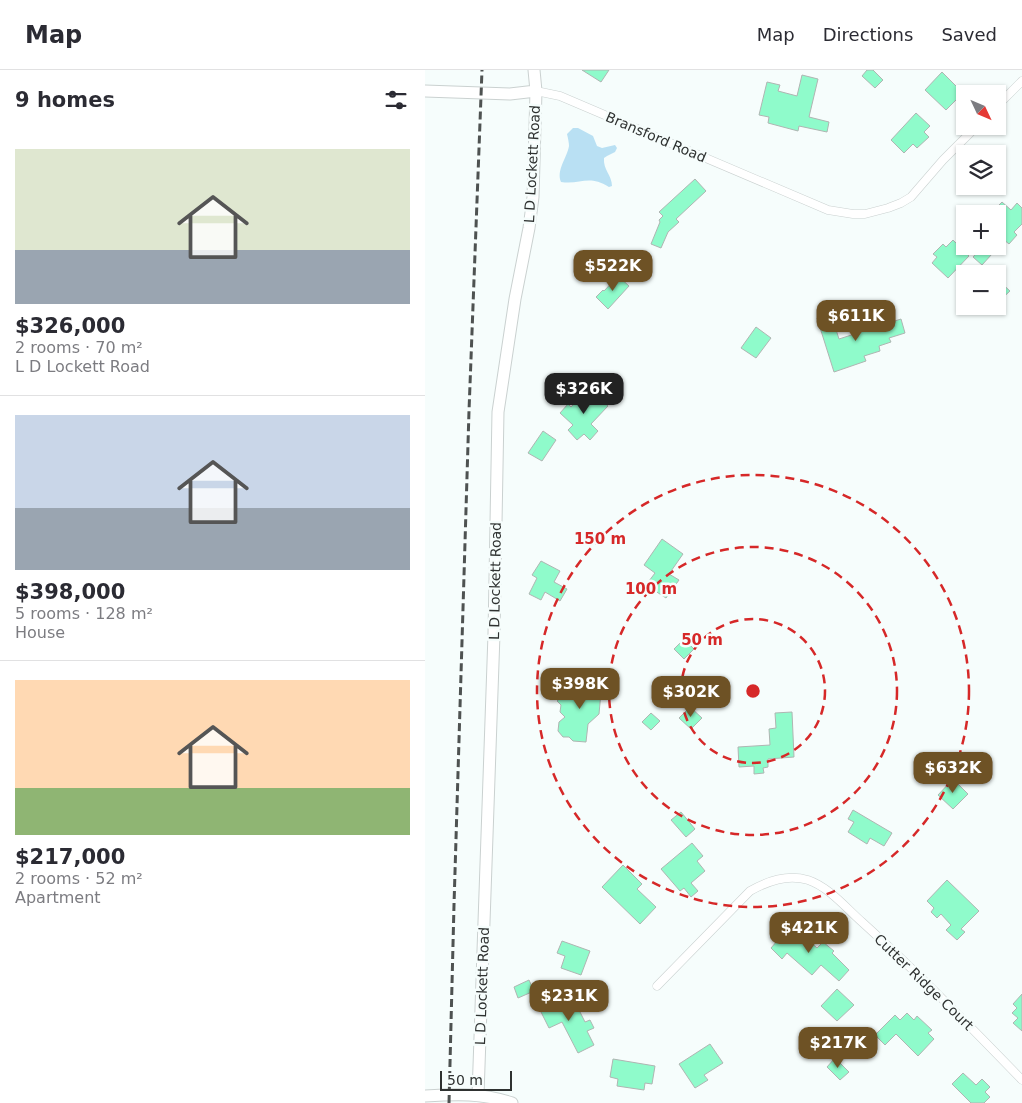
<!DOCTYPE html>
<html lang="en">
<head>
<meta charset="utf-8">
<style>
	body { margin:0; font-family:"DejaVu Sans",sans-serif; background:#f2f2f3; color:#2b2b33; height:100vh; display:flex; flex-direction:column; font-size:19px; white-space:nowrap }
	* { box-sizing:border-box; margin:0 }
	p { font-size:16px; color:#7c7c81 }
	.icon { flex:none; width:28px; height:28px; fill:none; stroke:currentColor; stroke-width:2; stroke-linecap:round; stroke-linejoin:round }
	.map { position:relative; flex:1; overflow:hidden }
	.sheet { display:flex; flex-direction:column; background:#fff; width:425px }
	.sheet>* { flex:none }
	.needle { width:32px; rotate:134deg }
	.tools { position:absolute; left:531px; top:15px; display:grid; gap:10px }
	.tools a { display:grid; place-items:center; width:50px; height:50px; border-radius:0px; background:#fff; box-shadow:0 1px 4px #0004; font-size:25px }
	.scale { position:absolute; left:15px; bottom:12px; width:72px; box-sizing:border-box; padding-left:5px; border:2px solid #2f3231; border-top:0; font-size:14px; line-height:18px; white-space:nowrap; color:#2f3231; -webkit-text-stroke:4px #f6fdfc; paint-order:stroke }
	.price { position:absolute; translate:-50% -42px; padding:0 11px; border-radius:10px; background:#6e5225; color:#fff; font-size:16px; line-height:32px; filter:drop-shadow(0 1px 2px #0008) }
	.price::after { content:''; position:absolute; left:50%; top:30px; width:15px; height:11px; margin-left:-8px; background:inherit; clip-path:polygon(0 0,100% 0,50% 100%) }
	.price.current { background:#222; color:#fff }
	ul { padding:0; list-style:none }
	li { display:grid; align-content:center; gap:10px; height:265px; padding:0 15px }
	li+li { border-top:1px solid #e1e1e2 }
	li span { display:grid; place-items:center; height:155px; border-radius:0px; color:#555 }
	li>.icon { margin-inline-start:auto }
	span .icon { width:90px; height:90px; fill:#fffc; stroke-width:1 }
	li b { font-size:21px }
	h2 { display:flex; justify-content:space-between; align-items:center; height:60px; padding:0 15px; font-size:21px }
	header { display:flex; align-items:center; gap:30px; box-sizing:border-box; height:70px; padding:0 25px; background:#fff; border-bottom:1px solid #e1e1e2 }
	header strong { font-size:24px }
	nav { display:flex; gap:28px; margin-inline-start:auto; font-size:18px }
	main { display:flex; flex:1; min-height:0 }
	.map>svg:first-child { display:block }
	.water { fill:#b9e0f3 }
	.building { fill:#8ffbcb; stroke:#afb5b2 }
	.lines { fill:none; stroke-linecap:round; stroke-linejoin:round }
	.street-casing { stroke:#cad1d0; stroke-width:9 }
	.secondary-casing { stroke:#cad1d0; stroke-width:13 }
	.street { stroke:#fff; stroke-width:8 }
	.secondary { stroke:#fff; stroke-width:11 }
	.rail { stroke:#4e5251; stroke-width:3; stroke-dasharray:8 4; stroke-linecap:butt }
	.ring { fill:none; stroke:#d62828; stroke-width:2.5; stroke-dasharray:9 6 }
	.labels { text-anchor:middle; stroke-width:5; stroke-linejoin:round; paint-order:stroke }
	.street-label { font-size:14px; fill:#2f3231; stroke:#f6fdfc }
	.centre { fill:#d62828; stroke:#f6fdfc; stroke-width:2.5 }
	.ring-label { font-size:15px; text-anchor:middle; font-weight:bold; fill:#d62828; stroke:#f6fdfc; stroke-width:5; stroke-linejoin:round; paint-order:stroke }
</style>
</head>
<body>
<header>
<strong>Map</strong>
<nav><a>Map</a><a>Directions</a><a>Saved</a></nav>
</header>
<main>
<section class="sheet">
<h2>9 homes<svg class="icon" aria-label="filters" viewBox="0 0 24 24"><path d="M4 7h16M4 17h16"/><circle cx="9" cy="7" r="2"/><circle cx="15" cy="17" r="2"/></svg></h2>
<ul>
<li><span style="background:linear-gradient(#dfe7d0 65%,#9aa5b1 0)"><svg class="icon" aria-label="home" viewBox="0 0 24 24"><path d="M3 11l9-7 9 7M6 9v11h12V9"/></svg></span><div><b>$326,000</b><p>2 rooms · 70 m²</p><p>L D Lockett Road</p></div></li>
<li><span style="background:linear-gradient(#c9d6e8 60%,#9aa5b1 0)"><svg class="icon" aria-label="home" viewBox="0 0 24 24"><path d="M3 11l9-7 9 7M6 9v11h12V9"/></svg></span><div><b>$398,000</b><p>5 rooms · 128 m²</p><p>House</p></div></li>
<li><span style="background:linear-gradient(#ffd9b3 70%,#8fb573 0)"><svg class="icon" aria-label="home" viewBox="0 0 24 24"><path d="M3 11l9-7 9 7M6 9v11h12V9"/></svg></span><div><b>$217,000</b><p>2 rooms · 52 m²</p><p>Apartment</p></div></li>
</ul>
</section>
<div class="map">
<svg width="597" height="1033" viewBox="0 0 597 1033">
	<rect width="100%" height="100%" fill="#f6fdfc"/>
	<path class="water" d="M 148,58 L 153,58 L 168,66 L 172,76 L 177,78 L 190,75 L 192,78 L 190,82 L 182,86 L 179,88 C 178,100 187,105 187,116 L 184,117 C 163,104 156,115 136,112 C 131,100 142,88 144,76 C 144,73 143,68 142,64 Z"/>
	<path class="building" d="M 157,0 L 184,0 L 176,12 Z
		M 442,0 L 448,0 L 458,10 L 450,18 L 437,6 Z
		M 517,2 L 538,23 L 521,40 L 500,20 Z
		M 377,5 L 393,9 L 384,47 L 404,52 L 402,62 L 374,56 L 373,61 L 343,53 L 344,47 L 334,45 L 342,12 L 355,15 L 353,21 L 372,26 Z
		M 491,43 L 505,56 L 499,62 L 504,67 L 492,78 L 488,74 L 479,83 L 466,70 Z
		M 270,109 L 281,121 L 251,149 L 254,152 L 243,162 L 236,178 L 226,174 L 235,152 L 234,150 L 238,146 L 234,142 Z
		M 577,132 L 586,140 L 592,133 L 597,138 L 597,154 L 589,162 L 592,165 L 584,174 L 572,164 L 572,144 L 565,144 Z
		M 528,170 L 544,186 L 523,208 L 507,193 L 512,187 L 508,184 L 518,174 L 521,177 Z
		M 558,176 L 567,184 L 557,195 L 548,187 Z
		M 193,206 L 204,216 L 183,239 L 171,227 L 178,220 L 179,221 Z
		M 572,209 L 585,221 L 572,233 Z
		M 406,244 L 414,269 L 476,249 L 480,263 L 464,268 L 466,272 L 454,276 L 455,281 L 439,286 L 441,291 L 409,302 L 392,248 Z
		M 331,257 L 346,268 L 331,288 L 316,278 Z
		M 164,318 L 183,336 L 166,354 L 173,361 L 165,370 L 159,364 L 152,370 L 143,360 L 148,355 L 135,343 L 143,334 L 146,337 Z
		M 118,361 L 131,370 L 117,391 L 103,383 Z
		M 237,469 L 258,484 L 244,504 L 254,510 L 241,528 L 221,515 L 230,503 L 219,495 Z
		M 116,491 L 135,501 L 129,512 L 142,519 L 135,531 L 120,522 L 116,530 L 104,524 L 112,508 L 107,505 Z
		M 259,569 L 269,579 L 259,589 L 249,579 Z
		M 163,610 L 177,611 L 174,644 L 163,654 L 161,672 L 148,671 L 144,667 L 138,667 L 133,661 L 134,652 L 140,647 L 135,642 L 136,635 L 132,631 L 148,616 L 156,617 Z
		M 265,637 L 277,648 L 266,659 L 254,648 Z
		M 367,642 L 369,687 L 343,689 L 343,697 L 338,698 L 339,703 L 329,704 L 329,696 L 314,697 L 313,677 L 345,675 L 344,659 L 351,658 L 350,643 Z
		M 226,643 L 235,651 L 226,660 L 217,652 Z
		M 528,709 L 543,724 L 528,739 L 513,725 Z
		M 428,740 L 467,763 L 459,776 L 445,768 L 442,774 L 423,762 L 429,752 L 423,749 Z
		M 256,742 L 270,759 L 261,767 L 246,750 Z
		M 267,773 L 278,786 L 272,791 L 280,801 L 266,813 L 273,821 L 266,827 L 259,818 L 255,821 L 236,799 Z
		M 198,795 L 217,814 L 212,819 L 231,837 L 215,854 L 177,817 Z
		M 522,810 L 554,841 L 536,859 L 540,862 L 532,870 L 521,860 L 526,855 L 516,844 L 512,848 L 506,842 L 509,838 L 502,831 Z
		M 366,855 L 392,878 L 398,872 L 409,881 L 407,883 L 424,900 L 414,911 L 396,895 L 387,905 L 362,883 L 357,889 L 346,878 Z
		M 137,871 L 165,881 L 156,905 L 136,898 L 140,886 L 132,883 Z
		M 104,910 L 109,921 L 93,928 L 89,917 Z
		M 412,919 L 429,935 L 412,951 L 396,936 Z
		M 597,924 L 597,961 L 588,953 L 593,948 L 587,943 L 592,938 L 588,934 Z
		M 139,926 L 143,933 L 149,930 L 160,952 L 165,950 L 169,958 L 162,961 L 169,975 L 153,983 L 137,952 L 124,958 L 114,938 Z
		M 482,943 L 489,950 L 492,946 L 507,960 L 503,963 L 509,969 L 493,986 L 471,964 L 460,975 L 450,965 L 470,945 L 475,950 Z
		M 285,974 L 298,993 L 279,1005 L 283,1010 L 270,1018 L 254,994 Z
		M 410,988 L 424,1002 L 415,1010 L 402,997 Z
		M 188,989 L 230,996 L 227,1014 L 220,1013 L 219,1020 L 192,1016 L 193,1009 L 185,1007 Z
		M 538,1003 L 551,1015 L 557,1009 L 565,1017 L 560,1022 L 565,1027 L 559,1033 L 546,1033 L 527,1014 Z"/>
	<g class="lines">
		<g class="street-casing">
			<path id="street" d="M 111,21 L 135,26 L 403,140 L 428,144 L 440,144 L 463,138 L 476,133 L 486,127 L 518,90 L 552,56
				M 572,36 L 597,11
				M 232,916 L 325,821 C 343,811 362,804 383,810 C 404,817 421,838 437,852 C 492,902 545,956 597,1010"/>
		</g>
		<g class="secondary-casing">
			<path id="secondary" d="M 0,21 L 85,24 L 111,21
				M 53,1025 L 69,564 L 73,342 L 90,229 L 104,158 L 108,127 L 111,21 L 109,0
				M 0,1026 C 32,1024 57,1023 87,1033"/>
		</g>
		<use href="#street" class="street"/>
		<use href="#secondary" class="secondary"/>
		<path class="rail" d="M 24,1033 L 29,835 L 44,341 L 57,0"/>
	</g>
	<g class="ring">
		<circle cx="328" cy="621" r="72"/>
		<circle cx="328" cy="621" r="144"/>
		<circle cx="328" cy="621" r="216"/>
	</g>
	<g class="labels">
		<g class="street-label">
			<text transform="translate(231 67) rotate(23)" y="5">Bransford Road</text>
			<text transform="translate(107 94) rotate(-87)" y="5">L D Lockett Road</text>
			<text transform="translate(70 511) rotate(-89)" y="5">L D Lockett Road</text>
			<text transform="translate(499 912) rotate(44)" y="5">Cutter Ridge Court</text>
			<text transform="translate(57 916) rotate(-88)" y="5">L D Lockett Road</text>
		</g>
	</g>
	<circle cx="328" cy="621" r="8" class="centre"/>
	<g class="ring-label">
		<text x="175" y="474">150 m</text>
		<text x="226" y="524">100 m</text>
		<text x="277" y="575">50 m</text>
	</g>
</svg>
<div class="tools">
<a><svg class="needle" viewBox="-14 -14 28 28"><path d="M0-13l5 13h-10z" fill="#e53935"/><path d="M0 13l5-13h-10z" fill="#7c7c81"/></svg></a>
<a><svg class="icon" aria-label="layers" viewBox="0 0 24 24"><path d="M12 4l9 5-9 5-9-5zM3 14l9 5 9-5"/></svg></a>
<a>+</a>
<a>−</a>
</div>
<div class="scale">50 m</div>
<b class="price" style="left:188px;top:222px">$522K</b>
<b class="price" style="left:431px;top:272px">$611K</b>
<b class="price current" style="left:159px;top:345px">$326K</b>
<b class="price" style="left:155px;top:640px">$398K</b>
<b class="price" style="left:266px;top:648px">$302K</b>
<b class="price" style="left:528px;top:724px">$632K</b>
<b class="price" style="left:384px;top:884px">$421K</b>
<b class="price" style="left:144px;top:952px">$231K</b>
<b class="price" style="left:413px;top:999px">$217K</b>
</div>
</main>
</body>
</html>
